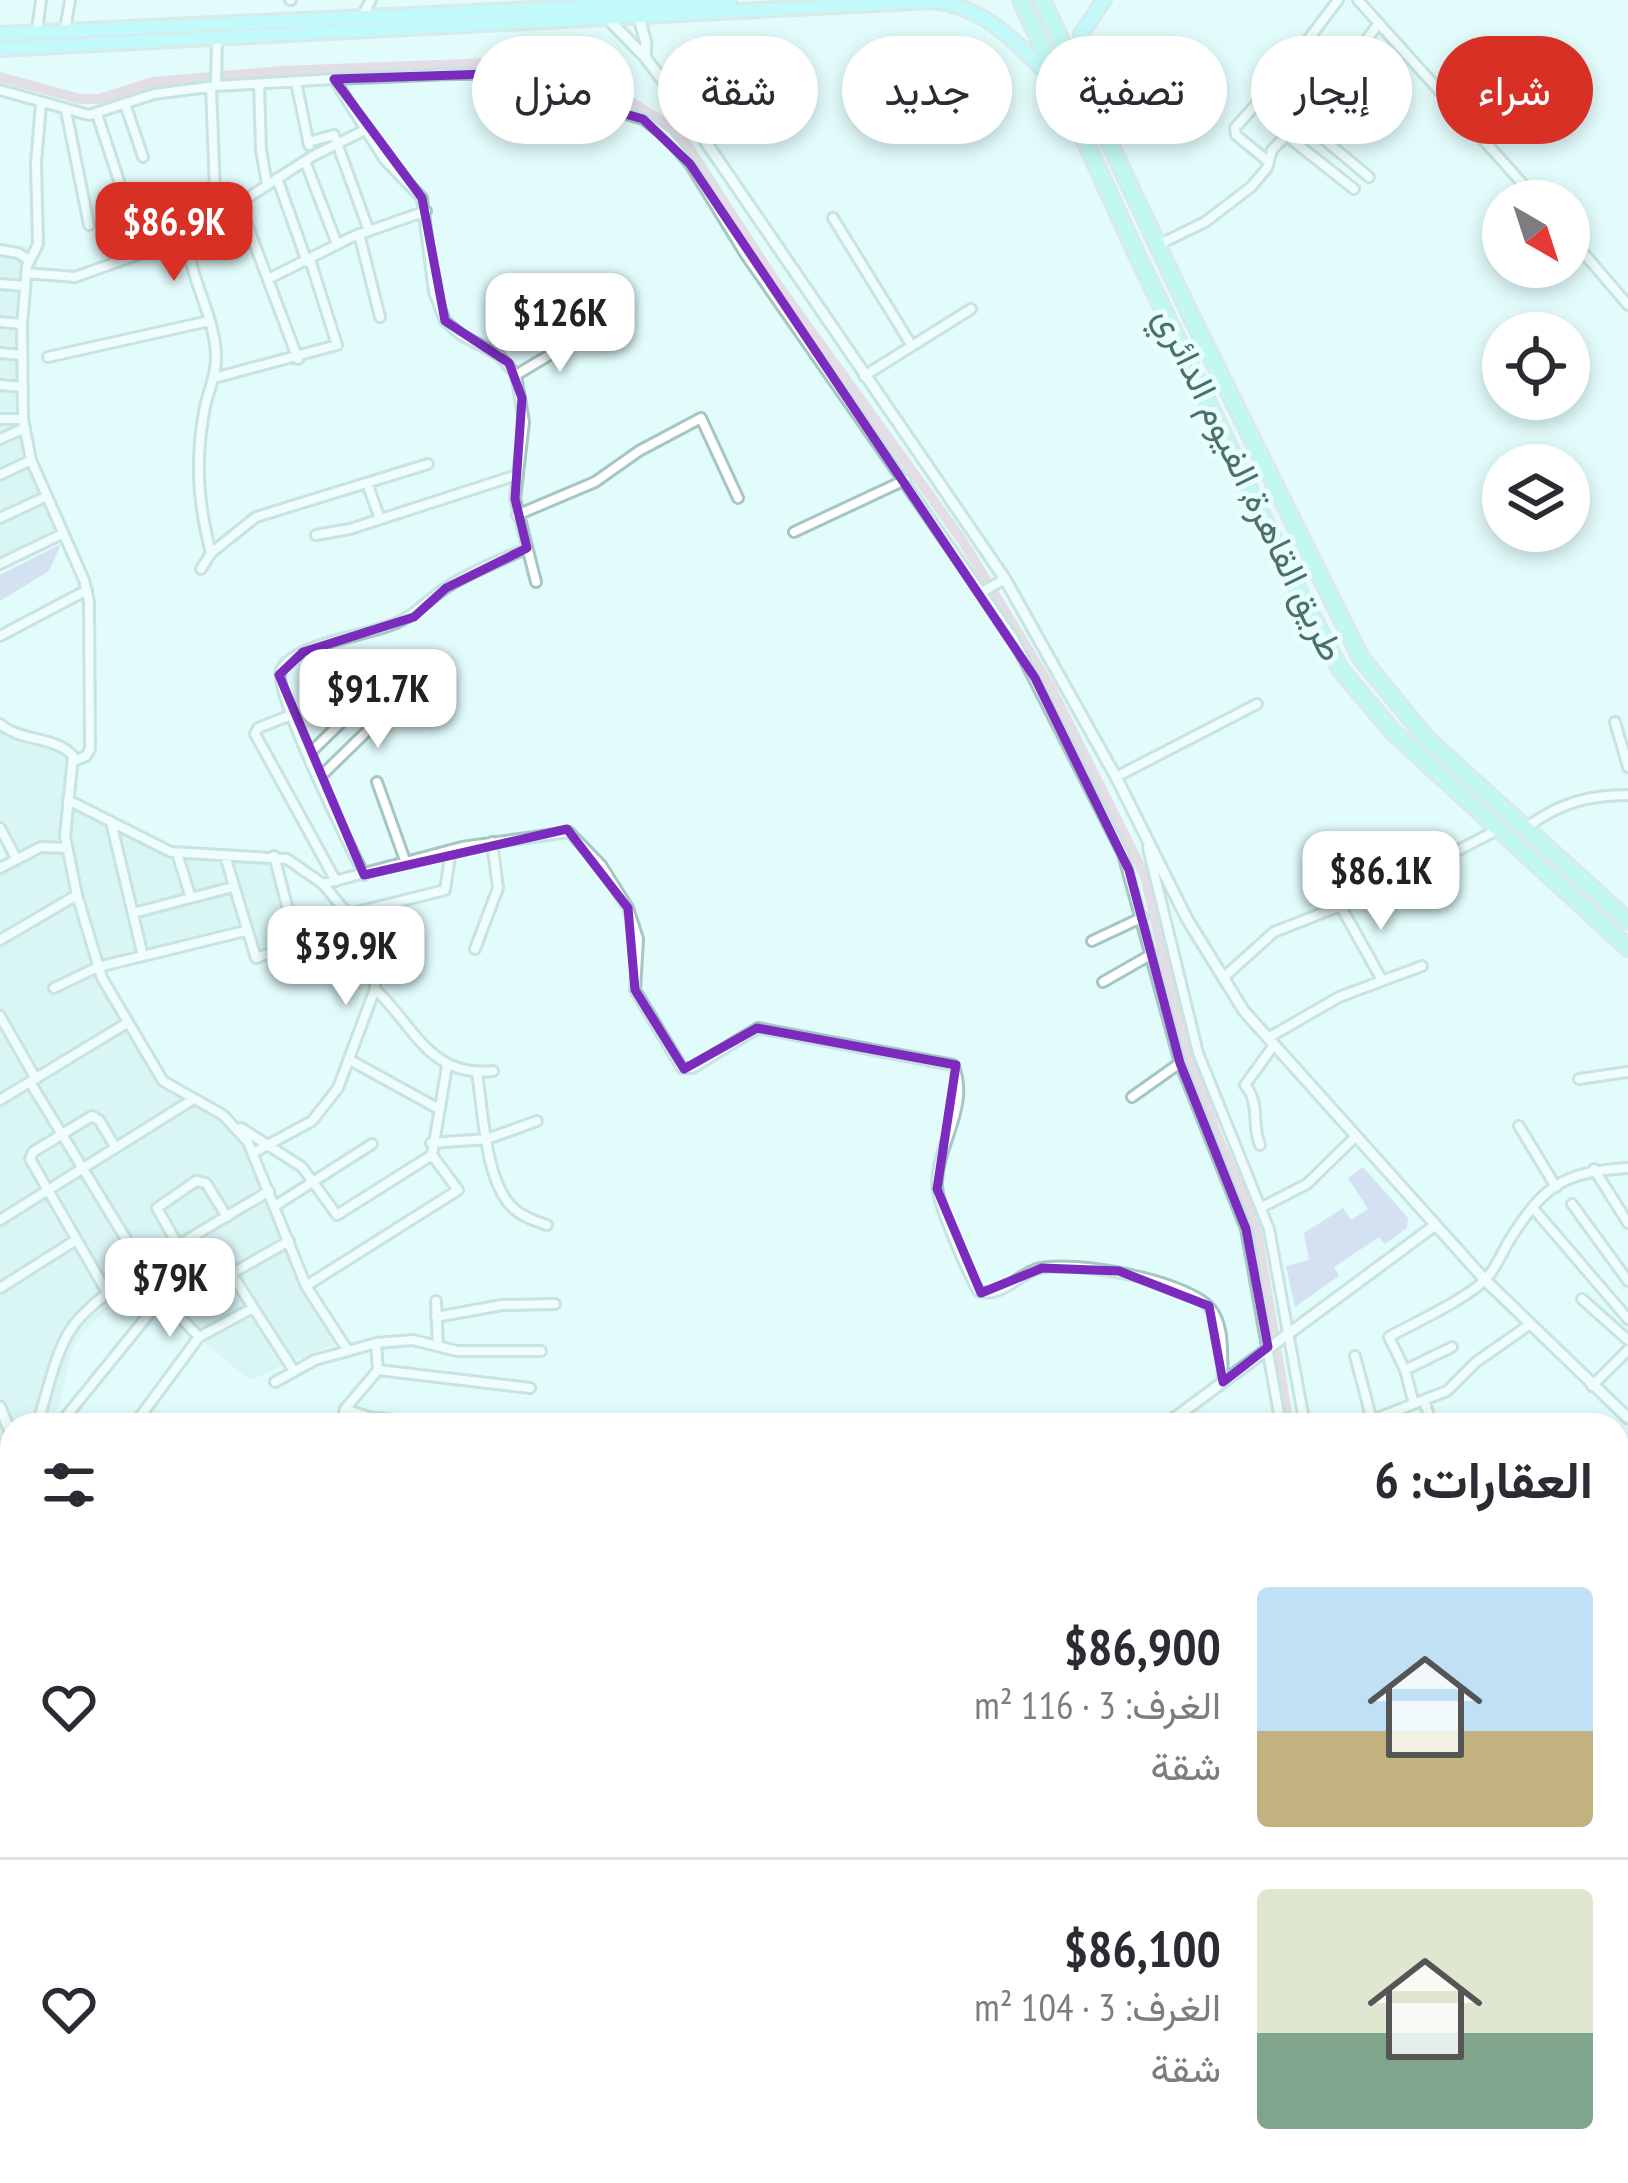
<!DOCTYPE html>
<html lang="ar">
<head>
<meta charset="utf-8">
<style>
	body { margin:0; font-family:"PT Sans Narrow",Vazirmatn,sans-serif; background:#f7f7f7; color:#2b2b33; direction:rtl; height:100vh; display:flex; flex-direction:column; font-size:45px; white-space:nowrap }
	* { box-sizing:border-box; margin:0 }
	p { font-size:39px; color:#7c7c81 }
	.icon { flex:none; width:66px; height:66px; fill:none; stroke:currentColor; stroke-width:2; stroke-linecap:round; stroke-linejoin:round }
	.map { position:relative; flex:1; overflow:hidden; direction:ltr }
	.sheet { position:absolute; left:0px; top:1413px; width:1629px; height:771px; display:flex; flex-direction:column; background:#fff; border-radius:36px 36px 0 0; box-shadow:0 6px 18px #0003; direction:rtl }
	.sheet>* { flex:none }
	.banner { position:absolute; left:36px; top:36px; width:1557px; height:108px; direction:rtl; display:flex; gap:24px }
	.needle { width:78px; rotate:141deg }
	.buttons { position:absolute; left:1482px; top:180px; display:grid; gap:24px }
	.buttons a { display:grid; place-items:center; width:108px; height:108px; border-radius:50%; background:#fff; box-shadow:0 6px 18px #0003; font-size:60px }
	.price { position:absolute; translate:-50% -102px; padding:0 27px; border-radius:24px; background:#fff; color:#222; font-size:39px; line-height:78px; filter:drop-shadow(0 3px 6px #0008) }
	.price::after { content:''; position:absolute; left:50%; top:72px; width:36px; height:27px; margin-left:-18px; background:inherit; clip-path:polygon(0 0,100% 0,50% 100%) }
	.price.on { background:#d93025; color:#fff }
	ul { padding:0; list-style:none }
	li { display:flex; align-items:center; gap:36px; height:300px; padding:0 36px }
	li+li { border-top:3px solid #e1e1e2 }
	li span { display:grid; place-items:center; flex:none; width:336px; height:240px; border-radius:12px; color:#555 }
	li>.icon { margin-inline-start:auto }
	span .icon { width:144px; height:144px; fill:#fffc; stroke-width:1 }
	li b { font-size:51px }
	h2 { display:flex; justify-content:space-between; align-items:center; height:144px; padding:0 36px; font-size:51px }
	.pill { padding:0 42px; border-radius:54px; background:#fff; box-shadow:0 6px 18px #0003; font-size:42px; line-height:108px }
	.pill.on { background:#d93025; color:#fff }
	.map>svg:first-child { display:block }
	.residential { fill:#cfefed }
	.green { fill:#c1c2e8 }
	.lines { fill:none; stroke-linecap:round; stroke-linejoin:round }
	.canal { stroke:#e4b8cc; stroke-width:10 }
	.minor-casing { stroke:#a4c7c1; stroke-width:14 }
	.tertiary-casing { stroke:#a4c7c1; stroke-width:15 }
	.primary-casing { stroke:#ccd8d5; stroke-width:18 }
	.trunk-casing { stroke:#ccd8d5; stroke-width:20 }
	.minor { stroke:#fff; stroke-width:8 }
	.tertiary { stroke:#fff; stroke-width:9 }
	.primary { stroke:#9cf5f8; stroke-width:12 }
	.trunk { stroke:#9cf4e6; stroke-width:14 }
	.marked { fill:none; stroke:#7b2cbf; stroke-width:9; stroke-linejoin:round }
	.labels { text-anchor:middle; stroke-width:10; stroke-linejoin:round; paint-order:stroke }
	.street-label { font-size:36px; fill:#4a7268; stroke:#e8fefe }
</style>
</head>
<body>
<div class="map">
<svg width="1628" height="2183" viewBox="0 0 1628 2183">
	<rect width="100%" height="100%" fill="#e2fbfb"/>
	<path class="residential" d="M 0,245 L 31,247 L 24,328 L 28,427 L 45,484 L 64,528 L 0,558 Z
		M 0,721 L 16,734 L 70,748 L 75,757 L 75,796 L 169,849 L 276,855 L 301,947 L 252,962 L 245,935 L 101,970 L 165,1078 L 226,1113 L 248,1135 L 311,1287 L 347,1339 L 250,1380 L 190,1331 L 139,1279 L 81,1334 L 71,1351 L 59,1406 L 48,1425 L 12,1425 L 12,1481 L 0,1494 L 0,866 L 13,858 L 0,833 Z"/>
	<path class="green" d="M 61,544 L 49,571 L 0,601 L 0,575 Z
		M 1363,1167 L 1408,1218 L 1407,1228 L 1385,1244 L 1379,1237 L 1334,1267 L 1339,1276 L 1295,1307 L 1286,1266 L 1309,1260 L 1304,1233 L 1343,1208 L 1351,1220 L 1368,1209 L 1348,1178 Z"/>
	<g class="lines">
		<path class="canal" d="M 0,77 L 80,99 L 99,99 L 153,82 L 281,71 L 492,63 L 583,94 L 631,102 L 678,131 L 777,284 L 962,540 L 1050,686 L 1145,876 L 1180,1029 L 1216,1133 L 1255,1220 L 1289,1425
			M 1500,2172 L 1510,2183"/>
		<g class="minor-casing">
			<path id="minor" d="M 290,0 L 291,0
				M 1358,0 L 1538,201
				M 361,18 L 371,0
				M 65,30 L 70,0
				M 37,31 L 41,0
				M 217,37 L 216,86 L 334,79 L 385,160 L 422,198 L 434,292 L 445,321 L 461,335 L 499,355 L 516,375 L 524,422 L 515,499 L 536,582
				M 334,79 L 452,74 L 487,74 L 515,81 L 643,119 L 667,137 L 690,164 L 746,255 L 1013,638 L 1123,854 L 1180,1063 L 1246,1229 L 1281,1425
				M 296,82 L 309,145
				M 259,84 L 261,150 L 267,184
				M 211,87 L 216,216
				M 0,90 L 89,115 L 154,94 L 216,86
				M 41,104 L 36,163 L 38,244 L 27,266 L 22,324 L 23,419 L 31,460 L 84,580 L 89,601 L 90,749 L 86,756 L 74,761
				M 125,104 L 143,157
				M 66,111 L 89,225
				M 97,114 L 122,190
				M 1302,121 L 1369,177
				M 1287,136 L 1354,189
				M 308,142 L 334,135 L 369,231
				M 305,161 L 337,244
				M 1269,162 L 1236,135 L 1235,128 L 1277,81 L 1338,0
				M 277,178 L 307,262
				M 239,203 L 298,359
				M 833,218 L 912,346
				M 359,234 L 380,317
				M 1569,236 L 1628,305
				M 1158,245 L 1205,222 L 1251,187 L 1267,168 L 1272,150 L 1324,97 L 1379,23
				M 0,250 L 18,253 L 29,260
				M 26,273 L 75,277 L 187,237
				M 268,279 L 354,236 L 426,211
				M 0,284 L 25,286
				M 0,322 L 22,324
				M 0,353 L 22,355
				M 48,357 L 209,321
				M 516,375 L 581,336
				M 864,376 L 971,309
				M 214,378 L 337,345 L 310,260
				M 0,385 L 22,387
				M 0,419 L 23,419
				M 0,439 L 25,428
				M 0,475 L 31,460
				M 367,483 L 380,519
				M 517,515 L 595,482 L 639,451 L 701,418 L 738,498
				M 0,518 L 45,497
				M 794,532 L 905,480
				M 316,535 L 350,529 L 517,475
				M 211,553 C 198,503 195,463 204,412 C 207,393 217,375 216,356 C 215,315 189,278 187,237 L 311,157 L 365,130
				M 0,564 L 62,534
				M 201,569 L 211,553 L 256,517 L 428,464
				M 982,592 L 1005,579
				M 0,636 L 87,590
				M 291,715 L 258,728 L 255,734 L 336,881
				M 1615,722 L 1628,767
				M 0,724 C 21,742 56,736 73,756 L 65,836 L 77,895 L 102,978 L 163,1081 L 223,1115 L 248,1142 L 306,1286 L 348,1351 L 376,1343 L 378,1370 L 345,1409 L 341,1425
				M 309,754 L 371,693
				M 1116,777 L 1257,704
				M 319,778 L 407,692
				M 377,782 L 406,863
				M 68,800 L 171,852 L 287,859 L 323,884 L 365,935 L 375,960 L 375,989 L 338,1088 L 312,1121 L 253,1153
				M 111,822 L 143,956
				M 1527,827 C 1560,803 1588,795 1628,795
				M 0,828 L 16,858
				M 1148,848 L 1198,1053 L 1269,1229 L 1305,1425
				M 177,853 L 191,898
				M 225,856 L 256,958 L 297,944 L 274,856
				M 0,868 L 41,847 L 67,848
				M 364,875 C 350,846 272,691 281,670 C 292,646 359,636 382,628 C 413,619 420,606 444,589 C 469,572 500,561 527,548
				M 323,884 L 462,847 L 569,832 L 601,865 L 628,908 L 638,939 L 635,990 L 682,1068 L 692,1068 L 758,1028 L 953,1065 C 971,1105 937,1145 937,1184 C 936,1202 968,1272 978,1291 C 1000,1299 1016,1276 1037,1269 C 1072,1259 1186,1280 1210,1308 C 1226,1326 1221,1359 1223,1382
				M 1341,907 L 1382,980
				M 133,913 L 233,887
				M 349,914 L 445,890 L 451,850
				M 0,940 L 77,895
				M 1092,941 L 1143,917
				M 475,949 L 498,888 L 492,842
				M 1223,978 L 1274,932 L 1386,888 L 1497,830
				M 1103,982 L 1152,954
				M 54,988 L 98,967 L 245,931
				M 375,989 C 415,1027 430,1078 493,1071
				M 0,1016 L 36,1079
				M 1268,1038 L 1339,997 L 1422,966
				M 350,1060 L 437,1108
				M 477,1073 C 483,1110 485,1182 513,1208 C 523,1217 535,1221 547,1225
				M 1579,1079 L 1628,1072
				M 30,1082 L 162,1298 L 199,1337
				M 1132,1097 L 1180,1063
				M 0,1100 L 127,1023
				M 1519,1126 L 1556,1187
				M 241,1128 L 302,1167 L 337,1215 L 432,1155 L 447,1066
				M 431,1143 L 487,1139 L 537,1121
				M 1260,1145 C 1251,1124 1261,1104 1245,1085 L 1274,1045
				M 1594,1169 L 1628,1223
				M 1572,1204 L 1628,1281
				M 275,1206 L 372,1144
				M 1262,1207 L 1307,1184 L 1355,1137
				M 1533,1208 L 1628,1319
				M 0,1220 L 192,1100
				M 179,1247 L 157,1208 L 196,1181 L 206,1183 L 227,1217
				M 231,1273 L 294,1371
				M 306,1286 L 458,1190 L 432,1155
				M 0,1288 L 76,1240
				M 108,1294 L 30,1159 L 33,1152 L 92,1116 L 99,1120 L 116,1148
				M 1582,1299 L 1628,1340
				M 436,1301 L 438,1346
				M 171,1308 L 289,1241
				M 436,1317 L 502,1305 L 555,1304
				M 376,1343 L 413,1340 L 457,1351 L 541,1351
				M 1355,1356 L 1373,1424
				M 378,1370 L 530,1388
				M 1405,1370 L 1452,1347
				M 275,1382 L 315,1360 L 348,1351
				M 1592,1386 L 1628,1350
				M 1424,1400 L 1432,1425
				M 1414,1404 L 1405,1370 L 1389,1337 C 1414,1323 1466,1299 1485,1280 C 1495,1270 1502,1253 1509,1241 C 1544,1185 1563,1172 1628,1168
				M 345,1409 L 369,1417 L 437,1425
				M 1372,1420 L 1447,1391 L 1476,1362 L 1529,1325
				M 37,1425 C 47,1395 54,1355 71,1329 C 100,1285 221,1221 269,1191
				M 59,1425 L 162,1298
				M 134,1425 L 199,1337 L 253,1308
				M 5,1485 L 12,1502
				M 0,1707 L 12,1700
				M 39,2172 L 44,2183
				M 1509,2172 L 1518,2183
				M 905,2183 L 912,2172"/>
		</g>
		<g class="tertiary-casing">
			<path id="tertiary" d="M 639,18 L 646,43 L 645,57
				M 609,20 L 645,57 L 673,94 L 1005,579 L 1116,777 L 1187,919 L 1244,1011 L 1485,1280 L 1628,1418
				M 0,1407 L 9,1429
				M 1165,1425 L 1434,1226
				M 946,2172 L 976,2183
				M 115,2183 L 131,2172"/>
		</g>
		<g class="primary-casing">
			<path id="primary" d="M 0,34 L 729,0
				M 0,49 L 933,1 C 990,8 1020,47 1058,85
				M 1080,80 L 1081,34 L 1104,0"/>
		</g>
		<g class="trunk-casing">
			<path id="trunk" d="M 1021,0 L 1137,255 L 1297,588 L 1340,669 L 1393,732 L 1628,948
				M 1042,0 L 1191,316 L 1361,658 L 1427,739 L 1628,921
				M 1617,1983 L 1628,1971
				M 1617,2019 L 1628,2007
				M 1428,2183 L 1439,2172
				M 1460,2183 L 1471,2172"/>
		</g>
		<use href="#minor" class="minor"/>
		<use href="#tertiary" class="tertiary"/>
		<use href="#primary" class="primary"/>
		<use href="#trunk" class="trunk"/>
	</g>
	<path d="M0 0H1628V2183H0ZM 487,74 L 643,119 L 690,164 L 1035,678 L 1129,870 L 1180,1063 L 1246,1229 L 1268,1347 L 1223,1382 L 1209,1306 L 1119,1271 L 1042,1268 L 981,1293 L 937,1189 L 956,1065 L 757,1028 L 684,1069 L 635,990 L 628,908 L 567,829 L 364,875 L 279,675 L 303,652 L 414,617 L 446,588 L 527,548 L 515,499 L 522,398 L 509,363 L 445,321 L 422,198 L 334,79 Z" fill="#e2fbfb" fill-opacity=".55" fill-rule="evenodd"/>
	<path class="marked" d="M 487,74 L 643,119 L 690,164 L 1035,678 L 1129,870 L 1180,1063 L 1246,1229 L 1268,1347 L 1223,1382 L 1209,1306 L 1119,1271 L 1042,1268 L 981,1293 L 937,1189 L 956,1065 L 757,1028 L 684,1069 L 635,990 L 628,908 L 567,829 L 364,875 L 279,675 L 303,652 L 414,617 L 446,588 L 527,548 L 515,499 L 522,398 L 509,363 L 445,321 L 422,198 L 334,79 Z"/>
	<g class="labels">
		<g class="street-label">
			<text transform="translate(1250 484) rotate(64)" y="13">طريق القاهرة, الفيوم الدائري</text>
		</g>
	</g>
</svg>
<div class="buttons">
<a><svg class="needle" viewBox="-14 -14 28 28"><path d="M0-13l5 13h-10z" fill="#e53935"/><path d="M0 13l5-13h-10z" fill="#7c7c81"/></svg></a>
<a><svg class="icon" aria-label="locate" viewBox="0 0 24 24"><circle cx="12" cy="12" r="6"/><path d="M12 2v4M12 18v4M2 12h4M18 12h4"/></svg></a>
<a><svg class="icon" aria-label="layers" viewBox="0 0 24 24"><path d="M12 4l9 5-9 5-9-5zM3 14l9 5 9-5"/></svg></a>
</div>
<b class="price on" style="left:174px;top:284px">$86.9K</b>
<b class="price" style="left:560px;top:375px">$126K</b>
<b class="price" style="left:378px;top:751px">$91.7K</b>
<b class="price" style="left:1381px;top:933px">$86.1K</b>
<b class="price" style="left:346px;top:1008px">$39.9K</b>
<b class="price" style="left:170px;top:1340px">$79K</b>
<div class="banner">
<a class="pill on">شراء</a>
<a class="pill">إيجار</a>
<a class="pill">تصفية</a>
<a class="pill">جديد</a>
<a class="pill">شقة</a>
<a class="pill">منزل</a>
</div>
<section class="sheet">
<h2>العقارات: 6<svg class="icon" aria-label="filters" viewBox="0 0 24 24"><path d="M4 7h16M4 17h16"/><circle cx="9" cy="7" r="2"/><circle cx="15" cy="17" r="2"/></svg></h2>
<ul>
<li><span style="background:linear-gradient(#bfe0f5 60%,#c2b280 0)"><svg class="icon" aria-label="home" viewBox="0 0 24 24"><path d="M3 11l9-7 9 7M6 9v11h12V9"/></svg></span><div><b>$86,900</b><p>الغرف: 3 · 116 m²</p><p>شقة</p></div><svg class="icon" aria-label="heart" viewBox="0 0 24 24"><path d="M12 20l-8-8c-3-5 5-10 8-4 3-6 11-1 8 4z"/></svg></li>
<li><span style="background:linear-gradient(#dfe7d0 60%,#7fa58c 0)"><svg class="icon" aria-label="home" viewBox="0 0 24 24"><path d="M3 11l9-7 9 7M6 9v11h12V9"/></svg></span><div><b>$86,100</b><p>الغرف: 3 · 104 m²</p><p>شقة</p></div><svg class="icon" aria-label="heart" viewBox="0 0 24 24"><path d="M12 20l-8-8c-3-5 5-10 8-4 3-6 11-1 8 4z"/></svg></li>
</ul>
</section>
</div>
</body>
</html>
